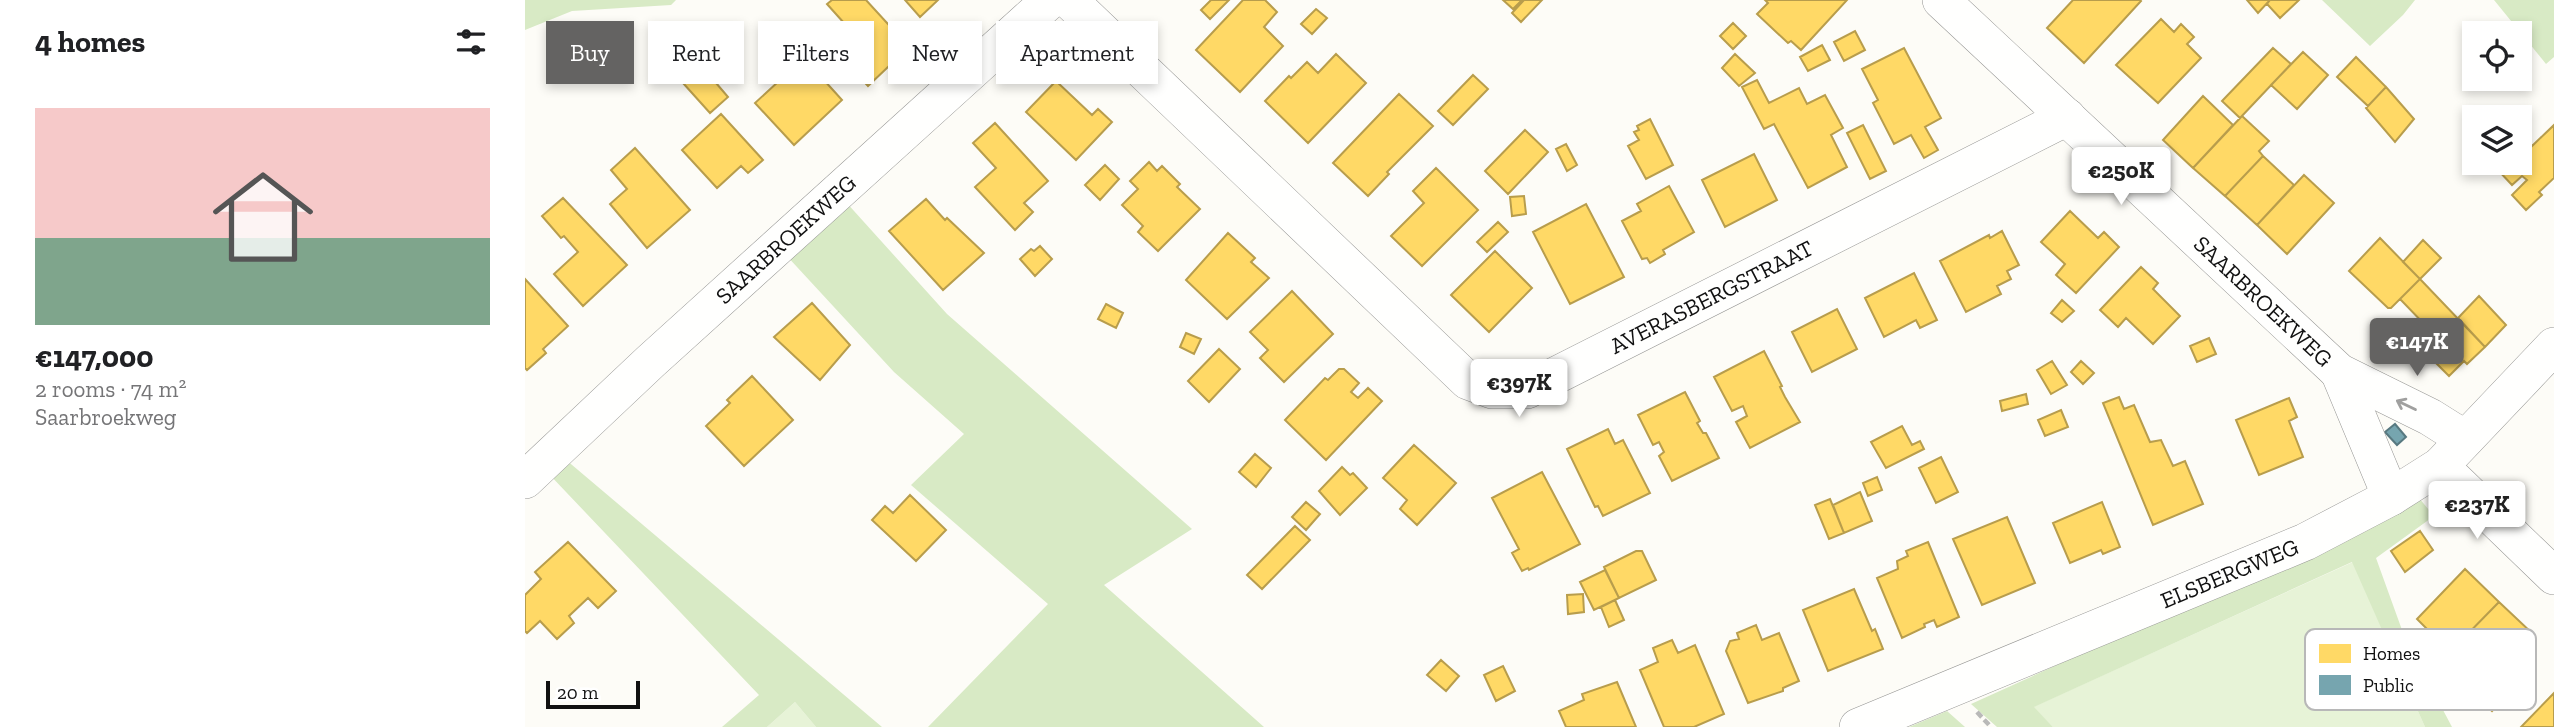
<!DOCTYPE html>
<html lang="en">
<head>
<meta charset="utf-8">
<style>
	body { margin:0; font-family:"Zilla Slab",serif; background:#f2f2f2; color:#202124; height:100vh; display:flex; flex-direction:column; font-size:26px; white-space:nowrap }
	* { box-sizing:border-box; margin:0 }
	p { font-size:23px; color:#757577 }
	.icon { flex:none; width:38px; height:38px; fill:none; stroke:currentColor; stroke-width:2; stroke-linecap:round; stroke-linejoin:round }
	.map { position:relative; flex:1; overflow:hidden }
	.details { display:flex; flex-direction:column; background:#fff; width:525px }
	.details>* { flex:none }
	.banner { position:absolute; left:21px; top:21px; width:665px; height:63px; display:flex; gap:14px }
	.buttons { position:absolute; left:1937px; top:21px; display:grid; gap:14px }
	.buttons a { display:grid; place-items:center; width:70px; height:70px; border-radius:0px; background:#fff; box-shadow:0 4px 10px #0003; font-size:35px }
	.scale { position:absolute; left:21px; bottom:18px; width:94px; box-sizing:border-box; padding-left:7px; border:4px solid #111; border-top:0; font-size:19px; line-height:24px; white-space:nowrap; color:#111; -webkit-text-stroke:5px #fff; paint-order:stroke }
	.price { position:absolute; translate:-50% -60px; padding:0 16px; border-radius:7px; background:#fff; color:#222; font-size:23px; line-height:46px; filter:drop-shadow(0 2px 4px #0008) }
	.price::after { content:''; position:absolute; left:50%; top:42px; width:21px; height:16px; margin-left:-10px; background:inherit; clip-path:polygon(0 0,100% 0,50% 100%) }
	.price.current { background:#646362; color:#fff }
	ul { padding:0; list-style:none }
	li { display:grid; align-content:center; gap:14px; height:371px; padding:0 35px }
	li+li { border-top:2px solid #e0e0e0 }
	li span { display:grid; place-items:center; height:217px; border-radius:0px; color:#555 }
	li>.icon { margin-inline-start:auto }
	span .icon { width:126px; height:126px; fill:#fffc; stroke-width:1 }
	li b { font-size:30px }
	h2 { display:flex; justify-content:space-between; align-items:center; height:84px; padding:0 35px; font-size:30px }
	.tag { padding:0 24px; border-radius:0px; background:#fff; box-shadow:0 4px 10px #0003; font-size:24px; line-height:63px }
	.tag.current { background:#646362; color:#fff }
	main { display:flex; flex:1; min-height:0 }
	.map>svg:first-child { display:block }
	.green { fill:#e7f3d7 }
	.forest { fill:#d8eac5 }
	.homes { fill:#ffd966; stroke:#b89d4c; stroke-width:2 }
	.public { fill:#76a5af; stroke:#587980; stroke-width:2 }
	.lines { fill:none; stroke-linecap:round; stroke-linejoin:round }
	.minor-casing { stroke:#979795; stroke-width:38 }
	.path { stroke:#b9b9b8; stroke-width:4.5; stroke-dasharray:7 3.5; stroke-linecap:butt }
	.minor { stroke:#fffffe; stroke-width:37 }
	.oneway { stroke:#a0a09f }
	.labels { text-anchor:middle; stroke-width:7; stroke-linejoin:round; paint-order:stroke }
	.street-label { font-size:23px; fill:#111; stroke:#fff }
	.key { fill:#fff; stroke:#b8b8b8; stroke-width:2 }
	.key-label { font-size:19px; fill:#111 }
</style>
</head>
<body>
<main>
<section class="details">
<h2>4 homes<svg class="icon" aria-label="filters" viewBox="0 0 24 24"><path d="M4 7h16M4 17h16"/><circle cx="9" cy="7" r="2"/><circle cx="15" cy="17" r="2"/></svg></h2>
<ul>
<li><span style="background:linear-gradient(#f6c9c9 60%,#7fa58c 0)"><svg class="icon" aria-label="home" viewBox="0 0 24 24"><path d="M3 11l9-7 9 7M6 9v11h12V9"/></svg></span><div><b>€147,000</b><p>2 rooms · 74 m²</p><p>Saarbroekweg</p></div></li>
</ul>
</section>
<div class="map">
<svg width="2029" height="727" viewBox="0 0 2029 727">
	<rect width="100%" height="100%" fill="#fdfcf7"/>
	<path class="green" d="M 1828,562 L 1900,727 L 1528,727 L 1508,707 Z
		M 270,702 L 291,727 L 242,727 Z"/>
	<path class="forest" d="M 0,0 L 151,0 L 146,5 L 47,11 L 0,30 Z
		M 1797,0 L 1890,0 L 1878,15 L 1845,46 Z
		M 1969,0 L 2029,0 L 2029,57 L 2021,64 Z
		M 320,201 L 422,314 L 667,529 L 579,585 L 739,727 L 403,727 L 523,604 L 386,485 L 439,434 L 369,372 L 260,254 Z
		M 40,459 L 357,727 L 291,727 L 270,702 L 242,727 L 197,727 L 234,695 L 22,472 Z
		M 1894,498 L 1909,516 L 1851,558 L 1894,677 L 1901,678 L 1927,727 L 1900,727 L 1827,562 L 1509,707 L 1528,727 L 1472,727 L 1446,704 L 1858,517 Z
		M 1422,711 L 1440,727 L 1384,727 Z"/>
	<path class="homes" d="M 307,0 L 341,0 L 384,47 L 343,86 L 310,50 L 328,33 L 302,4 Z
		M 380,0 L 413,0 L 395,17 Z
		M 686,0 L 704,0 L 685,19 L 676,10 Z
		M 718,0 L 740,0 L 752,12 L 739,27 L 758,46 L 715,92 L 671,50 Z
		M 978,0 L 997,0 L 988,9 Z
		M 999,0 L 1017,0 L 996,22 L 987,13 Z
		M 1240,0 L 1322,0 L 1276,50 L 1266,41 L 1263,43 L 1232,14 L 1243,3 Z
		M 1548,0 L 1615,0 L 1616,1 L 1559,63 L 1522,28 Z
		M 1722,0 L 1745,0 L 1733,13 Z
		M 1745,0 L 1774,0 L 1755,18 L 1742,4 Z
		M 791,9 L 802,18 L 787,34 L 776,24 Z
		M 1636,19 L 1649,32 L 1656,24 L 1669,37 L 1662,44 L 1676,58 L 1633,103 L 1591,65 Z
		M 1208,23 L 1221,36 L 1208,49 L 1195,36 Z
		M 1330,31 L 1340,50 L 1319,61 L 1309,42 Z
		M 1297,45 L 1305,60 L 1283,71 L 1275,57 Z
		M 1379,48 L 1416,118 L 1400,127 L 1413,150 L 1399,158 L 1386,135 L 1369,144 L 1348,103 L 1353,100 L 1337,69 Z
		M 1748,48 L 1766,64 L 1715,118 L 1697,101 Z
		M 1778,52 L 1803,75 L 1772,109 L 1746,85 Z
		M 811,54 L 841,83 L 783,143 L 740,101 L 764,76 L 766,78 L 782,62 L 793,73 Z
		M 1210,54 L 1230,73 L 1214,86 L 1197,68 Z
		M 168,56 L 203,97 L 185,113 L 149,73 Z
		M 1831,57 L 1861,87 L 1843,106 L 1812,77 Z
		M 279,58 L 317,100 L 269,145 L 230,103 Z
		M 948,75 L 963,89 L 928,125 L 913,111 Z
		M 1232,80 L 1244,103 L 1274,88 L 1282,104 L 1300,95 L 1318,128 L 1306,135 L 1322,167 L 1283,188 L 1249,124 L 1239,129 L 1217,87 Z
		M 531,81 L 567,115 L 573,109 L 587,122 L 551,160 L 501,112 Z
		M 1861,87 L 1889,119 L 1870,142 L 1841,108 Z
		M 874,94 L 908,126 L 862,172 L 864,174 L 843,196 L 808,163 Z
		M 1678,96 L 1708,125 L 1668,168 L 1638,140 Z
		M 196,114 L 238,160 L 223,173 L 216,166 L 192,188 L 157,150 Z
		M 1717,116 L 1744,141 L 1734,151 L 1738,156 L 1700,196 L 1668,168 Z
		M 1125,119 L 1148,165 L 1121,179 L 1103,146 L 1114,140 L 1109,132 L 1114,130 L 1112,126 Z
		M 470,123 L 523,181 L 499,203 L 508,212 L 490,230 L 450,187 L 471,168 L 448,143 Z
		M 1338,125 L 1361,171 L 1345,179 L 1322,133 Z
		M 2029,125 L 2029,178 L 2014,192 L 2017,195 L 2001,210 L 1987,195 L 2002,180 L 1997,176 L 1987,185 L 1973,170 L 1981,163 L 1995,163 L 1995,145 L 2001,140 L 2007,146 Z
		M 1000,130 L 1023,152 L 983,194 L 960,171 Z
		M 1041,144 L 1052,165 L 1042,171 L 1031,149 Z
		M 110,148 L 165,210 L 122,248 L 85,204 L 102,189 L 86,170 Z
		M 1229,154 L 1252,200 L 1200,227 L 1177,180 Z
		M 1738,156 L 1769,185 L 1732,225 L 1700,196 Z
		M 624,162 L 632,171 L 637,166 L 655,184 L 652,187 L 675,209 L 633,251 L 613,232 L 618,226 L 597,205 L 613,189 L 605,181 Z
		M 580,165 L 594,179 L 575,200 L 560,185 Z
		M 911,168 L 953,210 L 897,266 L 866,236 L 899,203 L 888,191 Z
		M 1779,175 L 1809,203 L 1762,254 L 1732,225 Z
		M 1144,186 L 1169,232 L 1138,250 L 1140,254 L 1125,263 L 1122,258 L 1117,259 L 1097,221 L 1116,211 L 1112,204 Z
		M 999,196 L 1001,214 L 987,216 L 985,197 Z
		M 38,198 L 102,265 L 58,306 L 29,274 L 53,252 L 39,236 L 36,238 L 17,216 Z
		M 401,199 L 420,220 L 422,218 L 459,253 L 418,290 L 364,231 Z
		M 1061,204 L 1099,277 L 1045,304 L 1008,232 Z
		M 1545,211 L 1573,238 L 1579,232 L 1594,247 L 1551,293 L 1531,275 L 1540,264 L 1516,242 Z
		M 973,222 L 983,232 L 962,252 L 952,242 Z
		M 1477,231 L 1494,265 L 1482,271 L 1486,279 L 1472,286 L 1476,294 L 1441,312 L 1415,261 L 1464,235 L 1465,238 Z
		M 703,233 L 730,258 L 726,262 L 744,278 L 702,319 L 661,280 Z
		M 1855,238 L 1895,279 L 1866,308 L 1863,308 L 1824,271 Z
		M 1898,240 L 1916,258 L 1895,279 L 1878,262 Z
		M 515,246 L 527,259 L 510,276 L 495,259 L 506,249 L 509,251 Z
		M 970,251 L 1007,288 L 964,332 L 926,295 Z
		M 1616,267 L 1633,283 L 1628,289 L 1655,316 L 1628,344 L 1601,318 L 1593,327 L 1575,310 Z
		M 1389,273 L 1412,320 L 1395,328 L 1391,320 L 1359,337 L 1340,298 Z
		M 0,279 L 43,326 L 18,349 L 21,353 L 2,370 L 0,368 Z
		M 1895,279 L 1960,347 L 1942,364 L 1939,361 L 1924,376 L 1891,343 L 1904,329 L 1875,299 Z
		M 767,291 L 808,334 L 759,382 L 735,358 L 743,350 L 725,332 Z
		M 1954,296 L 1981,325 L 1960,347 L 1933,318 Z
		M 1537,300 L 1549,311 L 1537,322 L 1526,313 Z
		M 287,303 L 325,345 L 295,380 L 249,337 Z
		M 581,304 L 598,313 L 591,328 L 573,319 Z
		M 1312,309 L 1332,349 L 1287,372 L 1267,332 Z
		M 661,333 L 676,339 L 669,354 L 655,347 Z
		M 1684,338 L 1691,354 L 1672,362 L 1665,346 Z
		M 694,349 L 715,369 L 684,402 L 663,381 Z
		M 1239,351 L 1257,386 L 1255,387 L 1260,397 L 1275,422 L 1225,448 L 1211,422 L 1222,416 L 1218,406 L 1207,411 L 1189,377 Z
		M 1527,361 L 1542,385 L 1526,394 L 1512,370 Z
		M 1556,361 L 1569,373 L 1558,384 L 1546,372 Z
		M 814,369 L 819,369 L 834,383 L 826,392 L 833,398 L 843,388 L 857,401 L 801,460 L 760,420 L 800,378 L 803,380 Z
		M 227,376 L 268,420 L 219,466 L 181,426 L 205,403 L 202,400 Z
		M 1160,392 L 1175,421 L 1172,423 L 1178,433 L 1181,433 L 1194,458 L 1147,481 L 1134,456 L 1139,452 L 1134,442 L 1128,445 L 1113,415 Z
		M 1501,394 L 1503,404 L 1477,411 L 1475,401 Z
		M 1594,397 L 1599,409 L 1609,405 L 1625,442 L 1636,440 L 1648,466 L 1660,461 L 1678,504 L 1628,525 L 1578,403 Z
		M 1764,398 L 1772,417 L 1764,421 L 1778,457 L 1734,475 L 1711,420 Z
		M 1536,410 L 1543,427 L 1520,436 L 1513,420 Z
		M 1377,426 L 1387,445 L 1395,441 L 1399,449 L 1361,468 L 1346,442 Z
		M 1083,429 L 1090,444 L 1098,440 L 1125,493 L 1078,516 L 1073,506 L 1070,507 L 1042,449 Z
		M 889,445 L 931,483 L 892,525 L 875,509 L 882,500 L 858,478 Z
		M 730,454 L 746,468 L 731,487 L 714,472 Z
		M 1416,457 L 1433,492 L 1411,503 L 1394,468 Z
		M 817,467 L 825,475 L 828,473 L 842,488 L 815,515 L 794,491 Z
		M 1017,472 L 1055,544 L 1004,570 L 1003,568 L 997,571 L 987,553 L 994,549 L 967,498 Z
		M 1352,477 L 1357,490 L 1343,496 L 1338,483 Z
		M 1335,492 L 1347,521 L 1319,533 L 1308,505 Z
		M 385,495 L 421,530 L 391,561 L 347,520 L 360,506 L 368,513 Z
		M 1305,499 L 1319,533 L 1304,539 L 1290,505 Z
		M 781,502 L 795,514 L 781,530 L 767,517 Z
		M 1577,502 L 1595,547 L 1578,554 L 1576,550 L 1545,563 L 1528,523 Z
		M 1482,517 L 1510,583 L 1457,605 L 1428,539 Z
		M 770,526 L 785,540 L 737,589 L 722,575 Z
		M 1895,531 L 1908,550 L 1880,572 L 1866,551 Z
		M 43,542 L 91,591 L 73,608 L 63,598 L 44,616 L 49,623 L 32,639 L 15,621 L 2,633 L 0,631 L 0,595 L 16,579 L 10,572 Z
		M 1403,542 L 1434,617 L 1412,627 L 1409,620 L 1399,624 L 1400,627 L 1377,638 L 1352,578 L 1373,569 L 1372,561 L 1383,556 L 1381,551 Z
		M 1111,551 L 1117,551 L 1131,580 L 1094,598 L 1079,567 Z
		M 1940,569 L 1974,602 L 1925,652 L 1892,619 Z
		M 1080,570 L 1094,598 L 1069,610 L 1055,582 Z
		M 1329,589 L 1347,631 L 1350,629 L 1358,649 L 1303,671 L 1278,610 Z
		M 1058,594 L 1059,612 L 1043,614 L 1042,595 Z
		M 1090,600 L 1099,620 L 1084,627 L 1076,607 Z
		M 1974,602 L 2008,634 L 1973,671 L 1990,687 L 1967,711 L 1949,694 L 1958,685 L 1925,652 Z
		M 1231,625 L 1237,640 L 1254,633 L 1274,681 L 1258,688 L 1258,691 L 1223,703 L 1201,651 L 1205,641 L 1214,639 L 1212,633 Z
		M 1147,640 L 1153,653 L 1170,645 L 1199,714 L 1169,727 L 1139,727 L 1115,670 L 1133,662 L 1128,648 Z
		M 916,660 L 934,676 L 921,691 L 902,675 Z
		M 978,666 L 990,691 L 971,701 L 959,675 Z
		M 1092,682 L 1111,727 L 1041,727 L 1034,711 L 1059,700 L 1057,694 Z
		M 2029,693 L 2029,727 L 1996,727 Z"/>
	<path class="public" d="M 1870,424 L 1881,437 L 1872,445 L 1860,432 Z"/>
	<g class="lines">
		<g class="minor-casing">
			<g id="minor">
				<path id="s1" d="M 544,0 L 943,381 L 967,390 L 1002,390 L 1542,117"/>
				<path id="s2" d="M 1416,0 L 1814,372 L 1905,417 L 1940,439"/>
				<path d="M 1814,372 L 1866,497"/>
				<path d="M 1915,466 L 2029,576"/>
				<path id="s3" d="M 0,480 L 125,362 L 525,0"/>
				<path id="s4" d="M 1333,727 L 1780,542 L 1866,497 L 1915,466 L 2029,346"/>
			</g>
		</g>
		<path class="path" d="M 1452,712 L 1466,727"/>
		<use href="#minor" class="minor"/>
	</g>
	<defs><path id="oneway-shaft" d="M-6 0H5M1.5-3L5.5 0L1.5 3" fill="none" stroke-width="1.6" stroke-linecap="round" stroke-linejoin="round" transform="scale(1.75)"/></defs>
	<use class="oneway" href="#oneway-shaft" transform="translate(1881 405) rotate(-154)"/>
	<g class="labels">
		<g class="street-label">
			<text dy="8" stroke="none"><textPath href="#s3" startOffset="355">SAARBROEKWEG</textPath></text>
			<text dy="8" stroke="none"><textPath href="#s1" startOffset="819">AVERASBERGSTRAAT</textPath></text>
			<text dy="8" stroke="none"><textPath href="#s2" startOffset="441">SAARBROEKWEG</textPath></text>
			<text dy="8" stroke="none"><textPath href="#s4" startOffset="402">ELSBERGWEG</textPath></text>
		</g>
	</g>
	<rect x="1780" y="629" width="231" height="81" rx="10" class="key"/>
	<rect x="1794" y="644" width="32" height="19" fill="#ffd966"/>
	<rect x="1794" y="675" width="32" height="20" fill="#76a5af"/>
	<g class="key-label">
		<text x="1838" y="660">Homes</text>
		<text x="1838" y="692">Public</text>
	</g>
</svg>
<div class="buttons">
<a><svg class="icon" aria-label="locate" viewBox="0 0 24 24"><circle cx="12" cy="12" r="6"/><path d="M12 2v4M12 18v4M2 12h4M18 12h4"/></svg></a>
<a><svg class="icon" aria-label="layers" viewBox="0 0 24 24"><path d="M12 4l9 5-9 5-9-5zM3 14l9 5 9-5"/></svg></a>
</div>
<div class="scale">20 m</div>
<b class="price" style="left:1596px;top:207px">€250K</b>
<b class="price current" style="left:1892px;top:378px">€147K</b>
<b class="price" style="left:994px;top:419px">€397K</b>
<b class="price" style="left:1952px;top:541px">€237K</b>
<div class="banner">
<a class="tag current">Buy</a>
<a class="tag">Rent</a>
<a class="tag">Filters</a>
<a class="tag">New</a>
<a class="tag">Apartment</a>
</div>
</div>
</main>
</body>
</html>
